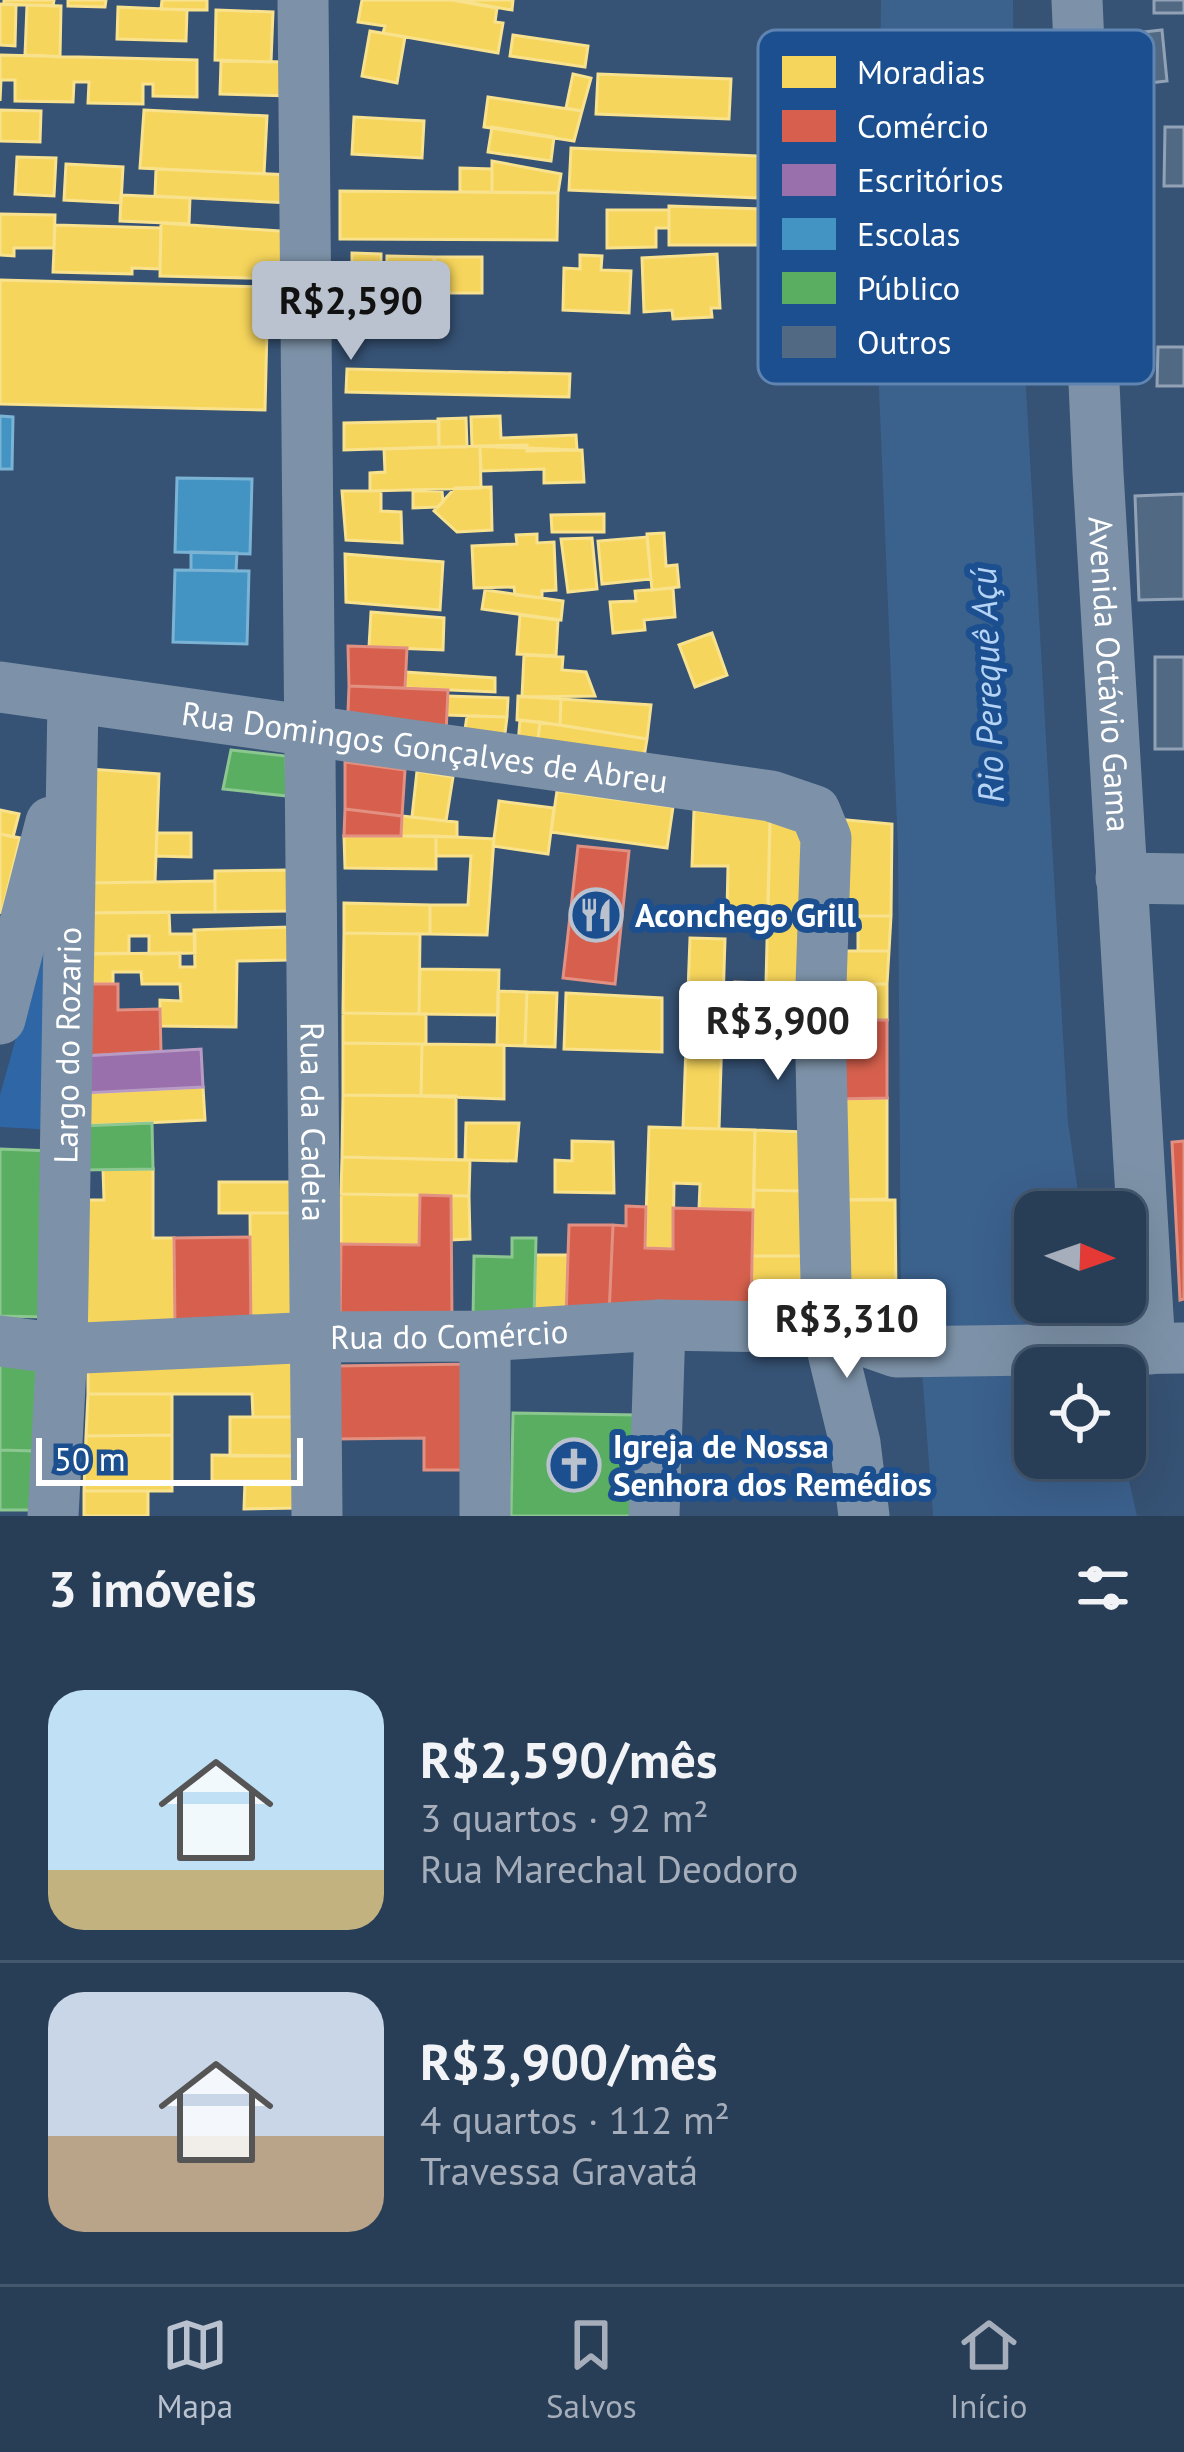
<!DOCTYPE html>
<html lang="pt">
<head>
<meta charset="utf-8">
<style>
	body { margin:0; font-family:"PT Sans",sans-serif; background:#30455d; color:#f1f3f6; height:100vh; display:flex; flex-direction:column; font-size:45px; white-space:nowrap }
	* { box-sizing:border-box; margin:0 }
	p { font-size:39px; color:#a5aeba }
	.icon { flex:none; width:66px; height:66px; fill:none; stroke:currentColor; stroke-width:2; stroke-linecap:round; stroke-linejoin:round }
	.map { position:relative; height:1516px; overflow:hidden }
	.panel { display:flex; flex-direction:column; background:#283e57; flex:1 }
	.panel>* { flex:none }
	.needle { width:78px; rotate:92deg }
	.controls { position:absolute; left:1014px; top:1191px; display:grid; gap:24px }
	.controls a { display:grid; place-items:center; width:132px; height:132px; border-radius:24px; background:#283e57; box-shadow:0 12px 48px #0002,0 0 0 3px #44576d; font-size:60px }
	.scale { position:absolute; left:36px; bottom:30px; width:267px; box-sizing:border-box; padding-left:12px; border:6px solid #fff; border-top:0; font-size:33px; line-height:42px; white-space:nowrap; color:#fff; -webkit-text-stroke:9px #1b4f8f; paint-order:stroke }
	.price { position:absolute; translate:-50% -102px; padding:0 27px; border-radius:12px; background:#fff; color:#222; font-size:39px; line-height:78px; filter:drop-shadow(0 3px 6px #0008) }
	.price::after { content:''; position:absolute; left:50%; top:72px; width:36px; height:27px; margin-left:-18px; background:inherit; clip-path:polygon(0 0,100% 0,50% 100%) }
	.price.on { background:#b9c2ce; color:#111 }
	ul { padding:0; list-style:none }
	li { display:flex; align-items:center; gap:36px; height:300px; padding:0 48px }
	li+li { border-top:3px solid #44576d }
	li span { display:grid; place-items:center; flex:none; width:336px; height:240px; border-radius:36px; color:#555 }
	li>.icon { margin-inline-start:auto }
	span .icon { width:144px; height:144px; fill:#fffc; stroke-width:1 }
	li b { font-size:51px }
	h2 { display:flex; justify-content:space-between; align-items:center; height:144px; padding:0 48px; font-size:51px }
	.tab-bar { display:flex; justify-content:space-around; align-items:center; height:168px; border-top:3px solid #44576d; background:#283e57; font-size:33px; color:#a5aeba }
	.tab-bar a { display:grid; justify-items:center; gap:6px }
	.tab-bar .on { color:#b9c2ce }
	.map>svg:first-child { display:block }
	.green { fill:#2f66a5 }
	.water { fill:#3b618d }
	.homes { fill:#f6d55c; stroke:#f9e28d; stroke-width:3 }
	.shops { fill:#d6604d; stroke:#e29082; stroke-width:3 }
	.offices { fill:#9970ab; stroke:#b89bc4; stroke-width:3 }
	.schools { fill:#4393c3; stroke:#7bb3d5; stroke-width:3 }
	.public { fill:#5aae61; stroke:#8cc690; stroke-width:3 }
	.building { fill:#526984; stroke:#92a2b6; stroke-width:3 }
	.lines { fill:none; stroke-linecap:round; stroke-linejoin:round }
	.minor { stroke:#7d92a8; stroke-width:51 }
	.labels { text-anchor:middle; stroke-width:12; stroke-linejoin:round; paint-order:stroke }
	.street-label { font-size:33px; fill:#fff; stroke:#1b4f8f }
	.poi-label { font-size:33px; font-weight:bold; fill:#fff; stroke:#1b4f8f; text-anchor:start }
	.water-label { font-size:36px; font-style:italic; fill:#b5d3f5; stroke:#1b4f8f }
	.key { fill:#1b4f8f; stroke:#5f84b1; stroke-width:3 }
	.key-label { font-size:33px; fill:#fff }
</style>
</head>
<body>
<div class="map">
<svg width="1184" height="1516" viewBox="0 0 1184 1516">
	<rect width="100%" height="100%" fill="#365274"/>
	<path class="green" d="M 47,927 L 55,1130 L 0,1127 L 0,1095 Z"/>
	<path class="water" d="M 881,0 L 1013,0 L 1015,196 L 1068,1122 L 1081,1212 L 1035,1212 L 1035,1302 L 1094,1302 L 1103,1368 L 1035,1368 L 1035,1458 L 1124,1458 L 1137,1516 L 933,1516 L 922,1372 L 901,1326 L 898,849 L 877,341 Z"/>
	<path class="homes" d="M 4,0 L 54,0 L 53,6 L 4,4 Z
		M 68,0 L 106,0 L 105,7 L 68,6 Z
		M 207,0 L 207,10 L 161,9 L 162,0 Z
		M 362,0 L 452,0 L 497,8 L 495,22 L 503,23 L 498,53 L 383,33 L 385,26 L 358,22 Z
		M 455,0 L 513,0 L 512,10 Z
		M 0,4 L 16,5 L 15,46 L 0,45 Z
		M 27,5 L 61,6 L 60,57 L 25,55 Z
		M 118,7 L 187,10 L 186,41 L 117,39 Z
		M 216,10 L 273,12 L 271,62 L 215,60 Z
		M 370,31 L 405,37 L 397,83 L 362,76 Z
		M 513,35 L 588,46 L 585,67 L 510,56 Z
		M 0,55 L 197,60 L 197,97 L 153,96 L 153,84 L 143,84 L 143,104 L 88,103 L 89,82 L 74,82 L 73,102 L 15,101 L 15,80 L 1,80 L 0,101 Z
		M 221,61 L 293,62 L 292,96 L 220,94 Z
		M 573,74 L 591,78 L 582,111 L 566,108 Z
		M 598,74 L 731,79 L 729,119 L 596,114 Z
		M 488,97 L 582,111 L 574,141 L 484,127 Z
		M 0,110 L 41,111 L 40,142 L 0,141 Z
		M 144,110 L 267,116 L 264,174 L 140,168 Z
		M 354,117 L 424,121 L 422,158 L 352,154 Z
		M 492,127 L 554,137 L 551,161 L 488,152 Z
		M 571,148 L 830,159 L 828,201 L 569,190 Z
		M 17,157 L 56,158 L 54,196 L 15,194 Z
		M 492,161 L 561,174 L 558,193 L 492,192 Z
		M 66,164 L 123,167 L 121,203 L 64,200 Z
		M 460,168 L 492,169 L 492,192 L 460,192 Z
		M 156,169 L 291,175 L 290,203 L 155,196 Z
		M 340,191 L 558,193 L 557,240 L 340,239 Z
		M 121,195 L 190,198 L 189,224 L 120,221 Z
		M 669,206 L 767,209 L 767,245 L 669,245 Z
		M 607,210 L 669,210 L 669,228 L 656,228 L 656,247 L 607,248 Z
		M 0,214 L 55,215 L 54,248 L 14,248 L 14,256 L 0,255 Z
		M 161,223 L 294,232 L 293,279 L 160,276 Z
		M 55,225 L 161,228 L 160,269 L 132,268 L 132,274 L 53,272 Z
		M 352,253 L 381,254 L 381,293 L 352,293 Z
		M 717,254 L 720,308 L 711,308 L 712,317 L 673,319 L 672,310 L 644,312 L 642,258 Z
		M 580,255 L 602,256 L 601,270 L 631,271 L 629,313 L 563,310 L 564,268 L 580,269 Z
		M 387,256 L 434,257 L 434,293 L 386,293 Z
		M 434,257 L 482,257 L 482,293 L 441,293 Z
		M 0,280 L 268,287 L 265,410 L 0,404 Z
		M 347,369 L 570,374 L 569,397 L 346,392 Z
		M 500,416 L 501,438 L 576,435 L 577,450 L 472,446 L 471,417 Z
		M 466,418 L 467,447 L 439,447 L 438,419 Z
		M 439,421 L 439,447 L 344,450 L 344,423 Z
		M 527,445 L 527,451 L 582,450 L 584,482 L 544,483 L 544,469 L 481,471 L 480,446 Z
		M 480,446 L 481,488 L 370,491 L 370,473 L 385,472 L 384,449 Z
		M 491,487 L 492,530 L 457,532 L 434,511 L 455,488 Z
		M 342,491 L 381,491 L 381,511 L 401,512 L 402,543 L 346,540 Z
		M 413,491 L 442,491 L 443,502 L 438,507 L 413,508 Z
		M 604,514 L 604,532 L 552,532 L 551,515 Z
		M 664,533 L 666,566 L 677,565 L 679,587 L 652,590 L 647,534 Z
		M 537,534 L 537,543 L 554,542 L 556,590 L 542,591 L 542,598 L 515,595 L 514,587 L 474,588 L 472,546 L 517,544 L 516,535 Z
		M 647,537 L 651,579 L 602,584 L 598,541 Z
		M 592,538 L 597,589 L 568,592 L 561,539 Z
		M 345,554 L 443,562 L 440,610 L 346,602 Z
		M 673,588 L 675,617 L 644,620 L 645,630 L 613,633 L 610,602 L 636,601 L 635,591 Z
		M 485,590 L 563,601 L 561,620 L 482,609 Z
		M 371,612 L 444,618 L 443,650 L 369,647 Z
		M 520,615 L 558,620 L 556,656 L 517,654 Z
		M 712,633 L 727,675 L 695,687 L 679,645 Z
		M 524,655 L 563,657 L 562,670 L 586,672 L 595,696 L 522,697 Z
		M 405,672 L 495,678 L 495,692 L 405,688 Z
		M 447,696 L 508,698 L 507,717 L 447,715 Z
		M 518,696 L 561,699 L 560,725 L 517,720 Z
		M 561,699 L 651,705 L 647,739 L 560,725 Z
		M 467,716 L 507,717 L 504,741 L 464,736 Z
		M 520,720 L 540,722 L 537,747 L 518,744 Z
		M 540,722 L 647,739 L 643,763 L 537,747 Z
		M 89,769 L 159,774 L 155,882 L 87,883 Z
		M 417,771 L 453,777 L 446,821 L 412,817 Z
		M 557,791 L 673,807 L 667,848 L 551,832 Z
		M 499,801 L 554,808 L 548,854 L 493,846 Z
		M 0,810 L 19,814 L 13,837 L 0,834 Z
		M 694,810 L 770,820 L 768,913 L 727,912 L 728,866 L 692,866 Z
		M 402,816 L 457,822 L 457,837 L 401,836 Z
		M 836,819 L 892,824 L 891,916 L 834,916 Z
		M 770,820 L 810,826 L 806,1037 L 733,1035 L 735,982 L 766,983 Z
		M 157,833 L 191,833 L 191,857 L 156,856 Z
		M 0,834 L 20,838 L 2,913 L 0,912 Z
		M 344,836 L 436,836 L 436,869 L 345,868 Z
		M 436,836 L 494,839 L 487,935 L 430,934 L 430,905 L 468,905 L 471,856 L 436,856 Z
		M 288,870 L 289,911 L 215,912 L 215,871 Z
		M 215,881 L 215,912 L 87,913 L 87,883 Z
		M 344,903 L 430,905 L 430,934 L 344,933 Z
		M 169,912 L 170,934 L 195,934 L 195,953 L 149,954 L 149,936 L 129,936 L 129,953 L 86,954 L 87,913 Z
		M 858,916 L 891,916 L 889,951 L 858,951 Z
		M 289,927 L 289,960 L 237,961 L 236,1027 L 160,1026 L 160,1000 L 181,1001 L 180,984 L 142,984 L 141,972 L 113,972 L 113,984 L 85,984 L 86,954 L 180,953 L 180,967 L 195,967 L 194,930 Z
		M 344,933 L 420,934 L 419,1014 L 343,1013 Z
		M 690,938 L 725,939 L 719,1129 L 683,1128 Z
		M 835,951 L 889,951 L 887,984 L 835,984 Z
		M 420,969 L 499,970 L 498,1015 L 419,1014 Z
		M 835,984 L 887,984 L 887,1020 L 835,1020 Z
		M 498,991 L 527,992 L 525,1046 L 497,1045 Z
		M 527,992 L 557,993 L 555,1047 L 525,1046 Z
		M 566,993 L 662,998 L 662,1052 L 564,1049 Z
		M 343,1013 L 426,1014 L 426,1044 L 343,1043 Z
		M 343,1043 L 422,1044 L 421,1096 L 343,1095 Z
		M 422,1044 L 504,1045 L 504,1099 L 421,1096 Z
		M 203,1087 L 205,1120 L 82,1126 L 83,1093 Z
		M 343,1095 L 456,1096 L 456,1160 L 342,1157 Z
		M 887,1098 L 887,1199 L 835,1200 L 835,1099 Z
		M 466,1123 L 519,1123 L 516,1161 L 465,1160 Z
		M 649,1127 L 755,1130 L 753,1210 L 699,1209 L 700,1184 L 674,1183 L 673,1249 L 645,1248 Z
		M 755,1130 L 804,1132 L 803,1191 L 754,1190 Z
		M 572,1141 L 613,1142 L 614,1193 L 555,1192 L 555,1160 L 572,1161 Z
		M 342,1157 L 470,1160 L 469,1196 L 341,1194 Z
		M 103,1169 L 153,1169 L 153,1238 L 174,1238 L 175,1327 L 78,1329 L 81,1200 L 104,1200 Z
		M 219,1182 L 293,1182 L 293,1213 L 219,1213 Z
		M 754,1190 L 803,1191 L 802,1256 L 752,1256 Z
		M 341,1194 L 420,1195 L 419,1245 L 341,1244 Z
		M 451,1196 L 469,1196 L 470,1239 L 451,1240 Z
		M 835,1200 L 895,1200 L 896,1296 L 833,1300 Z
		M 250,1213 L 293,1213 L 294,1324 L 251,1325 Z
		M 535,1255 L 568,1255 L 566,1317 L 534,1319 Z
		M 752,1256 L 802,1256 L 800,1308 L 751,1310 Z
		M 301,1358 L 301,1417 L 253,1417 L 252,1394 L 88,1394 L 88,1368 Z
		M 88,1394 L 172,1394 L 172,1435 L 86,1436 Z
		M 230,1417 L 301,1417 L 300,1456 L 230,1456 Z
		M 172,1435 L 172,1491 L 84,1491 L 86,1436 Z
		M 212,1455 L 300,1456 L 301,1481 L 212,1481 Z
		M 245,1481 L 301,1481 L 300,1508 L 244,1509 Z
		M 84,1491 L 148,1491 L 148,1516 L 84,1516 Z"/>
	<path class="shops" d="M 348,646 L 407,648 L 405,688 L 349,686 Z
		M 349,686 L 448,690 L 446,734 L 348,712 Z
		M 345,762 L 405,770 L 402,816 L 345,809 Z
		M 345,809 L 402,816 L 401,836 L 344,836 Z
		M 578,846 L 629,851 L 615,984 L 563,978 Z
		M 85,984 L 118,984 L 118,1010 L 160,1009 L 161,1052 L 84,1056 Z
		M 835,1020 L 887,1020 L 887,1098 L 835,1099 Z
		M 1184,1141 L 1184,1299 L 1180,1300 L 1172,1142 Z
		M 420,1195 L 451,1196 L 452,1322 L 340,1327 L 341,1244 L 419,1245 Z
		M 626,1206 L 646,1207 L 645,1248 L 673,1249 L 673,1208 L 753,1210 L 751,1310 L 609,1315 L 613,1225 L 626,1226 Z
		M 569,1225 L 613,1225 L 609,1315 L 566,1317 Z
		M 250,1237 L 251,1325 L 175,1327 L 174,1238 Z
		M 474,1364 L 475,1470 L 424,1470 L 424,1438 L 334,1439 L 334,1366 Z"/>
	<path class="offices" d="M 201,1049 L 203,1087 L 83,1093 L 84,1056 Z"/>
	<path class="schools" d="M 0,416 L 13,417 L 12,469 L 0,469 Z
		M 177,478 L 252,479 L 250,554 L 175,552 Z
		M 191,552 L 237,553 L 236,571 L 191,570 Z
		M 175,570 L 249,571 L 247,644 L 173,642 Z"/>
	<path class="public" d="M 231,750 L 286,756 L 287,796 L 223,789 Z
		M 152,1123 L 153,1169 L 81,1170 L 82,1126 Z
		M 0,1149 L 51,1151 L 46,1317 L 0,1316 Z
		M 512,1238 L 536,1238 L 534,1319 L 473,1321 L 474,1256 L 512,1257 Z
		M 0,1358 L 37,1365 L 34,1451 L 0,1450 Z
		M 513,1413 L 637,1415 L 635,1516 L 511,1516 Z
		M 0,1450 L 34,1451 L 31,1510 L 0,1510 Z"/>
	<path class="building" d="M 1154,0 L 1184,0 L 1184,13 L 1154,13 Z
		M 1162,30 L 1167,81 L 1140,84 L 1134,33 Z
		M 1165,127 L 1184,127 L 1184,186 L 1164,186 Z
		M 1158,347 L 1184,347 L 1184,386 L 1157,386 Z
		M 1184,494 L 1184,599 L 1139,600 L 1135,496 Z
		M 1155,657 L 1184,657 L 1184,749 L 1155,749 Z"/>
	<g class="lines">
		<g class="minor">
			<path id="s1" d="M 303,0 L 317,1516"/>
			<path id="s2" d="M 1077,0 L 1098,473 L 1150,1349"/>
			<path id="s3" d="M 0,687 L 771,796 L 815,811 L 826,838 L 820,1015 L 827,1328 L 855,1443 L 864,1516"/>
			<path d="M 1121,878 L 1184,879"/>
			<path d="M 0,1019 L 51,822"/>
			<path id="s4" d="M 0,1341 L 62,1349 L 317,1337 L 485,1336 L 660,1325 L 827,1328 L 896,1352 L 1182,1348"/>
			<path id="s5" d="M 53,1516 L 62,1349 L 73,700"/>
			<path d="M 485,1516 L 485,1336"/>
			<path d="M 654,1516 L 660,1325"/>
		</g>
	</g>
	<defs>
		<g id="restaurant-ring" transform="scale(2.7)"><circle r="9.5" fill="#1b4f8f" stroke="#b9c2ce" stroke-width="1.5"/><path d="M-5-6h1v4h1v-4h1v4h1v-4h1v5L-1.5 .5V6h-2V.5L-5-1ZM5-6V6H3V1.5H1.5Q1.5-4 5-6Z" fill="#b9c2ce"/></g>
		<g id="church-ring" transform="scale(2.7)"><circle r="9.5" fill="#1b4f8f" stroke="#b9c2ce" stroke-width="1.5"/><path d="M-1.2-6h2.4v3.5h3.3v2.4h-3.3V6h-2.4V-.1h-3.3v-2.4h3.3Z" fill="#b9c2ce"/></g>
	</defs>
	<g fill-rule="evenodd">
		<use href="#restaurant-ring" x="596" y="915"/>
		<use href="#church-ring" x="574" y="1465"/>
	</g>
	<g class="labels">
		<g class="street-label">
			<text dy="12" stroke="none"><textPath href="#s2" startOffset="675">Avenida Octávio Gama</textPath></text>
			<text dy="12" stroke="none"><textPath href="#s3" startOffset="429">Rua Domingos Gonçalves de Abreu</textPath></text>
			<text dy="12" stroke="none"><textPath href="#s5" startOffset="471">Largo do Rozario</textPath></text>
			<text dy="12" stroke="none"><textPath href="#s1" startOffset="1122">Rua da Cadeia</textPath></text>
			<text dy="12" stroke="none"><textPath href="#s4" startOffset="450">Rua do Comércio</textPath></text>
		</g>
		<g class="poi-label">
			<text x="635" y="927">Aconchego Grill</text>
			<text x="613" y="1458">Igreja de Nossa<tspan x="613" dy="38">Senhora dos Remédios</tspan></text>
		</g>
		<g class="water-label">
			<text transform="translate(987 685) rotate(-92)" y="13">Rio Perequê Açú</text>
		</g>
	</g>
	<rect x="758" y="30" width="396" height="354" rx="18" class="key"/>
	<rect x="782" y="56" width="54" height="32" fill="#f6d55c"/>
	<rect x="782" y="110" width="54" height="32" fill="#d6604d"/>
	<rect x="782" y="164" width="54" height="32" fill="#9970ab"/>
	<rect x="782" y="218" width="54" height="32" fill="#4393c3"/>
	<rect x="782" y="272" width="54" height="32" fill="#5aae61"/>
	<rect x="782" y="326" width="54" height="32" fill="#526984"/>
	<g class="key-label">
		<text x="857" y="84">Moradias</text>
		<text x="857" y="138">Comércio</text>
		<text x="857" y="192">Escritórios</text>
		<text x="857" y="246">Escolas</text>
		<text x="857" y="300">Público</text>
		<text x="857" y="354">Outros</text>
	</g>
</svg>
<div class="controls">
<a><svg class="needle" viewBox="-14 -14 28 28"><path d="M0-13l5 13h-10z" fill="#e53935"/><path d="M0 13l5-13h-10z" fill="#a5aeba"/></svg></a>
<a><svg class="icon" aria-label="locate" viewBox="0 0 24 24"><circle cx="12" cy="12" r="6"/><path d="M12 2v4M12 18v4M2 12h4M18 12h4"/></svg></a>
</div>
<div class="scale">50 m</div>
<b class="price on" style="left:351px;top:363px">R$2,590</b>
<b class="price" style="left:778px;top:1083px">R$3,900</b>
<b class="price" style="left:847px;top:1381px">R$3,310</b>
</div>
<section class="panel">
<h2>3 imóveis<svg class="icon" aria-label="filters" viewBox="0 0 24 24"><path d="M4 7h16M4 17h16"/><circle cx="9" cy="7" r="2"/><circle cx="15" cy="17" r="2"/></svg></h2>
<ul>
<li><span style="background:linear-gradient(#bfe0f5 75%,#c2b280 0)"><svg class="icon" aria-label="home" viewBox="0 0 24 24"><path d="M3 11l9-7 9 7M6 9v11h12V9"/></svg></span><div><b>R$2,590/mês</b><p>3 quartos · 92 m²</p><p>Rua Marechal Deodoro</p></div></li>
<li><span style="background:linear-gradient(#c9d6e8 60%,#b9a48a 0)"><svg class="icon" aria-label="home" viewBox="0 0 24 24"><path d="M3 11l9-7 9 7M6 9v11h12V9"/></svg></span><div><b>R$3,900/mês</b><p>4 quartos · 112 m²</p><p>Travessa Gravatá</p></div></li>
</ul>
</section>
<nav class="tab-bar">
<a class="on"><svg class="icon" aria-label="map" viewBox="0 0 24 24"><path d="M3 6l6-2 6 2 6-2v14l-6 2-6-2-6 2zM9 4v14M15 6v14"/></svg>Mapa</a>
<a><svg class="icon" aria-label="saved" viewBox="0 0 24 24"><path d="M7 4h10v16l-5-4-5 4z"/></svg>Salvos</a>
<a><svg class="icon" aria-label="home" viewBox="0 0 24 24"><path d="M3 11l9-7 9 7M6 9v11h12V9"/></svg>Início</a>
</nav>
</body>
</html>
